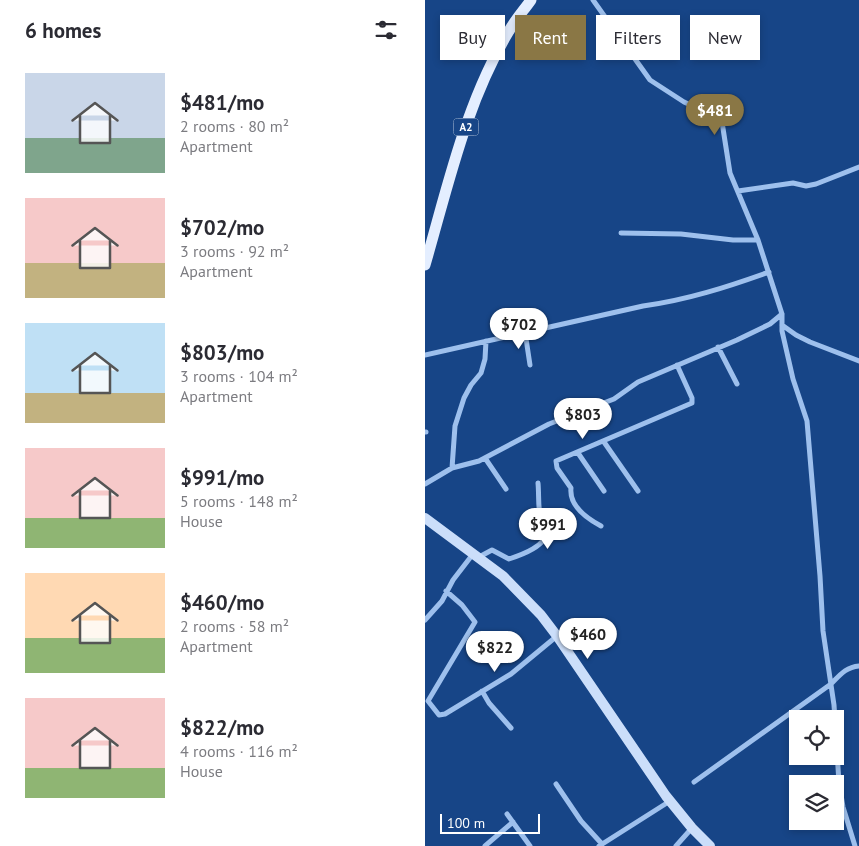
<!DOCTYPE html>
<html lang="en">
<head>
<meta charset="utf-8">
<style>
	body { margin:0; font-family:"PT Sans",sans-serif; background:#f2f2f3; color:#2b2b33; height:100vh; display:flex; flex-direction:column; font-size:19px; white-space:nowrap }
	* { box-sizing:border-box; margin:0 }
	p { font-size:16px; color:#7c7c81 }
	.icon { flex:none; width:28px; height:28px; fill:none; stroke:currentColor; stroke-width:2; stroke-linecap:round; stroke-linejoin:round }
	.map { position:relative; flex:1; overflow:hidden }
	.drawer { display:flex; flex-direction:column; background:#fff; width:425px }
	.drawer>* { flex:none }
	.top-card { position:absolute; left:15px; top:15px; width:344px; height:45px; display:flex; gap:10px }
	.buttons { position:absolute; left:364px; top:710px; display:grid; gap:10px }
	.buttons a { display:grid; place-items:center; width:55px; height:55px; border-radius:0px; background:#fff; box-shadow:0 2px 8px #0003; font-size:25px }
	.scale { position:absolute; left:15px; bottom:12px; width:100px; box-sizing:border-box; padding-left:5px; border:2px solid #fff; border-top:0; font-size:14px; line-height:18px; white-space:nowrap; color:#fff; -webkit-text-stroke:4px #174587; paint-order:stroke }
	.price { position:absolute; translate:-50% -42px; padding:0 11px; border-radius:18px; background:#fff; color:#222; font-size:16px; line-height:32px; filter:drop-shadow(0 1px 2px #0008) }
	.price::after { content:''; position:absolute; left:50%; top:30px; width:15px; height:11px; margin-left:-8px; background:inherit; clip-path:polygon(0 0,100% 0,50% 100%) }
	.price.active { background:#8a7745; color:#fff }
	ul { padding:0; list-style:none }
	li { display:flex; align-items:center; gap:15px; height:125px; padding:0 25px }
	li span { display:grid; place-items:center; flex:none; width:140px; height:100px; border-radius:0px; color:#555 }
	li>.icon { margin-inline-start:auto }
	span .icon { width:60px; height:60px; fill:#fffc; stroke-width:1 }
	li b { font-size:21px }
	h2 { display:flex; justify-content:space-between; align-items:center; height:60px; padding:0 25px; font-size:21px }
	.pill { padding:0 18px; border-radius:0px; background:#fff; box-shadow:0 2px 8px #0003; font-size:18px; line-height:45px }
	.pill.active { background:#8a7745; color:#fff }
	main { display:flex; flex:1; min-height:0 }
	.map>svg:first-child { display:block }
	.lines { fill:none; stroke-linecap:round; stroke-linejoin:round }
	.street { stroke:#9ec0ed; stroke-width:5 }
	.secondary { stroke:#cbdefa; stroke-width:10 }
	.primary { stroke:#e4eeff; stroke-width:11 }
	.labels { text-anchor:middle; stroke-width:4; stroke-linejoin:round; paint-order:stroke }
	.shield { fill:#174587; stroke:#b9c7db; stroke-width:1 }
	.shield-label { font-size:11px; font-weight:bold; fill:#fff }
</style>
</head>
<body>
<main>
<section class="drawer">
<h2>6 homes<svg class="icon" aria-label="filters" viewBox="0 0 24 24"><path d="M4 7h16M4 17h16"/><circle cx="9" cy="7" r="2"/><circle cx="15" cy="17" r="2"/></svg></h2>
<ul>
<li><span style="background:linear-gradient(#c9d6e8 65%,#7fa58c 0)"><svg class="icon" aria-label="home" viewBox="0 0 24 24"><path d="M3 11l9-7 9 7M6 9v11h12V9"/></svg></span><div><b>$481/mo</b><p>2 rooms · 80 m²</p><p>Apartment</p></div></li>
<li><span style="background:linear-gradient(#f6c9c9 65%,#c2b280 0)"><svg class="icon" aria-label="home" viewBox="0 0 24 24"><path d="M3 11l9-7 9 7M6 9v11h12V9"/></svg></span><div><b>$702/mo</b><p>3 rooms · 92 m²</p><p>Apartment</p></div></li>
<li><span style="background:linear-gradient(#bfe0f5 70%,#c2b280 0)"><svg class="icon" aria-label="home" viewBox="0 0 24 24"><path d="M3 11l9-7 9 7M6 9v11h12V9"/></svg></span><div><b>$803/mo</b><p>3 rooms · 104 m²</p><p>Apartment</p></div></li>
<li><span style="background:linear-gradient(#f6c9c9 70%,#8fb573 0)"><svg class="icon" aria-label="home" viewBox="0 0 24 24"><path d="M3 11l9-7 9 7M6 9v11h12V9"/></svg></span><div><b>$991/mo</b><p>5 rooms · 148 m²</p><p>House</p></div></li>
<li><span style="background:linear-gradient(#ffd9b3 65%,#8fb573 0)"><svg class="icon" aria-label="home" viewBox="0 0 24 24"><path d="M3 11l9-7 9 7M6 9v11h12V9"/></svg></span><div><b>$460/mo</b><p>2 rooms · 58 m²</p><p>Apartment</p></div></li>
<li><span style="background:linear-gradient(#f6c9c9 70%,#8fb573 0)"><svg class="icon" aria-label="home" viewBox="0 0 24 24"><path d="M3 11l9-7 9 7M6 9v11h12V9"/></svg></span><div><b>$822/mo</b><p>4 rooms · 116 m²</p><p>House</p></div></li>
</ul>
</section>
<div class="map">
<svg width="434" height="846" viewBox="0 0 434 846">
	<rect width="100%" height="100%" fill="#174587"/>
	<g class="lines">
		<path class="street" d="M 168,0 L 225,80 L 259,102 L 292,117 L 297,122 L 305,173 L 333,240 L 357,314 L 357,331 L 368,379 L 382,421 L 395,576 L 398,631 L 409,705 L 414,783 L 418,807 L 430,846
			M 313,191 L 368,183 L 381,186 L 391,184 L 434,167
			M 196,233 L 256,234 L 308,240 L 333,240
			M 357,325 L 371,335 L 385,342 L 434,361
			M 100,332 L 105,365
			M 293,347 L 312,384
			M 0,355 L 218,306 C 262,300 302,287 344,272
			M 0,432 L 1,432
			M 179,442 L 213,491
			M 153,453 L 179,491
			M 60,458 L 81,489
			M 27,468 L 30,426 L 39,398 L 46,385 L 56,373 L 60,359 L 61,341
			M 0,484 L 27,468 L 54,461 L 124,424 L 189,399 L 213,382 L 312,340 L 345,324 L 357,314
			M 176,526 C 161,518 144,506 146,488 L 132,468 L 131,461 L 267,403 L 267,398 L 252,365
			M 54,557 L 67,550 L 84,559 C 96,555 123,546 122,529 C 121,524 117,520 115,515 C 113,505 114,493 113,483
			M 21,591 L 37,605 L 50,622 L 3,701 L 14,715 L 20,714 L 86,674 L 132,636
			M 0,620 L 17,601 L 28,580 L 48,554
			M 57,691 L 64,703 L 86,728
			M 269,782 L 406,684 C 415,675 421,667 434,666
			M 131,784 L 156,821 L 177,844
			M 82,814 L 105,846
			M 60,846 L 88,822
			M 174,846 L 245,801
			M 251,846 L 267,828"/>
		<path class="secondary" d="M 0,518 L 78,576 L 116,615 L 132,636 L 241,796 L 267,828 L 285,846"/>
		<path class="primary" d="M 0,265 C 23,186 41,102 84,31 C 90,20 99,10 106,0"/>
	</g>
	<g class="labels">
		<rect class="shield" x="28.5" y="118.5" width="25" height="17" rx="4"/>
		<g class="shield-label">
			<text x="41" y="131">A2</text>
		</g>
	</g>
</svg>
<div class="buttons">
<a><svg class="icon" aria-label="locate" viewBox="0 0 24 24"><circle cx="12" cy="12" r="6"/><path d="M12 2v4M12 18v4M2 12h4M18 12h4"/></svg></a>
<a><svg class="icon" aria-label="layers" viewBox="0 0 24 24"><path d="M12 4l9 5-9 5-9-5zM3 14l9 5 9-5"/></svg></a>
</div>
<div class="scale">100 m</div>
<b class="price active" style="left:290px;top:136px">$481</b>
<b class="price" style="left:94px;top:350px">$702</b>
<b class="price" style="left:158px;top:440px">$803</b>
<b class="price" style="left:123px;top:550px">$991</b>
<b class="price" style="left:163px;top:660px">$460</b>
<b class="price" style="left:70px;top:673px">$822</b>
<div class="top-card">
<a class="pill">Buy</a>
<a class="pill active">Rent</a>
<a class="pill">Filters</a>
<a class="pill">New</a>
</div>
</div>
</main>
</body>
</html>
